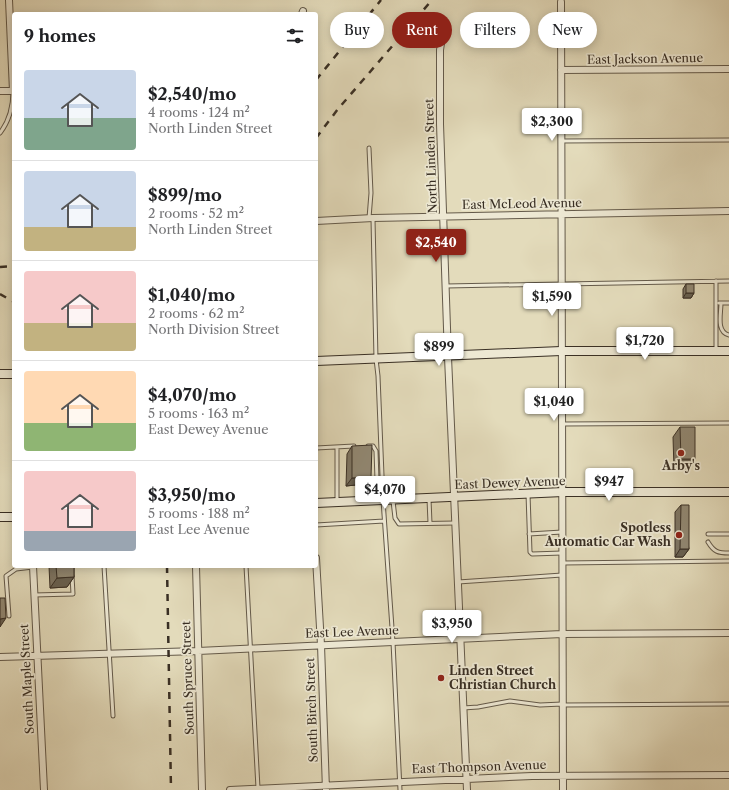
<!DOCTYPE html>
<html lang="en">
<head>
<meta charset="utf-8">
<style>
	body { margin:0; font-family:"Libre Caslon Text",serif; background:#f2f2f2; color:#202124; height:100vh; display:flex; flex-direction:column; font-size:15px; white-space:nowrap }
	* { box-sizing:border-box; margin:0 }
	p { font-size:13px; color:#757577 }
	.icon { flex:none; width:22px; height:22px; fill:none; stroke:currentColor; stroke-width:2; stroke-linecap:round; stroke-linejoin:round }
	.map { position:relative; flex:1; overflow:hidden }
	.sheet { position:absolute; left:12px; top:12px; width:306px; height:556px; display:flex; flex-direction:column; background:#fff; border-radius:4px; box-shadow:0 2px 10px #0003 }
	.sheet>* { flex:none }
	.top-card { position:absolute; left:330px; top:12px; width:339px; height:36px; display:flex; gap:8px }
	.price { position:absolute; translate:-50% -34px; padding:0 9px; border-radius:4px; background:#fff; color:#222; font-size:13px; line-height:26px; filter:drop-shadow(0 1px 2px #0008) }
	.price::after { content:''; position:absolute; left:50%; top:24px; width:12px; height:9px; margin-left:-6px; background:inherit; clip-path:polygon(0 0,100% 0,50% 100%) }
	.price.on { background:#8f2418; color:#fff }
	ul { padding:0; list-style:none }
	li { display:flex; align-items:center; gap:12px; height:100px; padding:0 12px }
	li+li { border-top:1px solid #e0e0e0 }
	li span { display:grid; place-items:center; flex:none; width:112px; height:80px; border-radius:4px; color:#555 }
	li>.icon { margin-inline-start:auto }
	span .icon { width:48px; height:48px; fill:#fffc; stroke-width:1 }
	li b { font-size:17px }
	h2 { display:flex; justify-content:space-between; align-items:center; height:48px; padding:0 12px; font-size:17px }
	.tag { padding:0 14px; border-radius:18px; background:#fff; box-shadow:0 2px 10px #0003; font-size:14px; line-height:36px }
	.tag.on { background:#8f2418; color:#fff }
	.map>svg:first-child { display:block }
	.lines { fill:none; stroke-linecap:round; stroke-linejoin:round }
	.lane-casing { stroke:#645a4a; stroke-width:5 }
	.street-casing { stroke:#645a4a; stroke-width:8 }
	.secondary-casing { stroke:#392f24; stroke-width:10 }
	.lane { stroke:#ede8d3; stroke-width:3 }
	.street { stroke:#ede8d3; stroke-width:6 }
	.secondary { stroke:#ede8d3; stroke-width:8 }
	.rail { stroke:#392f24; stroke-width:2.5; stroke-dasharray:7 7; stroke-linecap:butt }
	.wall { fill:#7d7563; stroke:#392f24 }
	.shaded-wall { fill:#665f50; stroke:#392f24 }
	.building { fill:#918873; stroke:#392f24 }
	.poi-dot { fill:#8f2418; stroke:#ede8d3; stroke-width:1.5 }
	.labels { text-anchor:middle; stroke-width:3.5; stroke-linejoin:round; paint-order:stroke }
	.street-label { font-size:12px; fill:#392f24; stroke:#ede8d3 }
	.poi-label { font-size:12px; font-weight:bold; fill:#392f24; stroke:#ede8d3 }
</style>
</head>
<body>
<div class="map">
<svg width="729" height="790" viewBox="0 0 729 790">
	<rect width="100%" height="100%" fill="#e3dbbb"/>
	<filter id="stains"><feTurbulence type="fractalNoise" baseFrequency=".005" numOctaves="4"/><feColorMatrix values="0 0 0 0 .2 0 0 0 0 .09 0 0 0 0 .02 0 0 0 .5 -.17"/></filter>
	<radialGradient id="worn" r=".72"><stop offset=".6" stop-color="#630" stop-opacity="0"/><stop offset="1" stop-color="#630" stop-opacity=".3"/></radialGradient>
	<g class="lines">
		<g class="lane-casing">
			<path id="lane" d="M 0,133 C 10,120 13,107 13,91
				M 561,141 L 729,140
				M 369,148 L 371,193 L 369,218
				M 373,219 L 376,359 L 378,376 L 383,500 L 393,642 L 400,790
				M 446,286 L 729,281
				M 719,303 L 729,303
				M 721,303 C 721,314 716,332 729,335
				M 716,351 L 716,281
				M 563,424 L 729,423
				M 368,446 L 373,446 L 376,451 L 377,480 L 370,488 L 370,499
				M 337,447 L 337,502
				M 316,448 L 354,446
				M 528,494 L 530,552 L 532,554 L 562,553
				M 429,499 L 430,523
				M 393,501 L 395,518 L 399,524 L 455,523
				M 316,525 L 384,521
				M 529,534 L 562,532
				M 708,534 L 729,534
				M 708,542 C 714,552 718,553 729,553
				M 563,563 L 729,561
				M 104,566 L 113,716
				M 246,566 L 258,788
				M 458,582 L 562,575
				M 34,595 L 73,594 L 72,576
				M 9,616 L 6,576 L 16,569 L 33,567
				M 563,705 L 729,704
				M 463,708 L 478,707 L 510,701 L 540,705 L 562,704"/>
		</g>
		<g class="street-casing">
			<path id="street" d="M 9,0 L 13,91
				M 561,2 L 563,790
				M 302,14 L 303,11
				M 443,30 L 440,50 L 440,124 L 448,357 L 467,790
				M 561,70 L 729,69
				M 0,91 L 14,91
				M 316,221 L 373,218 L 729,211
				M 316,558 L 321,645 L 326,790
				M 33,566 L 44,790
				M 196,566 L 202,790
				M 0,657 L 198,651 L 562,634 L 729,633
				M 230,790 L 532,776 L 729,775"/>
		</g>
		<g class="secondary-casing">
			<path id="secondary" d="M 316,361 L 561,351 L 729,351
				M 0,374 L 14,374
				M 316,503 L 563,492 L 729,492
				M 0,517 L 14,517"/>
		</g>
		<use href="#lane" class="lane"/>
		<use href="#street" class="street"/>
		<use href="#secondary" class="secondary"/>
		<path class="rail" d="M 316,80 L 381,0
			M 316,138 L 338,109 L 432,0
			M 0,267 L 14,266
			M 0,294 L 14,302
			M 167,566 L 171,790"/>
	</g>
	<path class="wall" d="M 686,284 L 694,293 L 691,298 L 683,298 L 683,289 Z
		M 680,427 L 688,469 L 674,469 L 673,437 Z
		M 352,446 L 365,484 L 346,486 L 347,454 Z
		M 681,505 L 689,549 L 683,557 L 675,557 L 675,512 Z
		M 49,566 L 74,566 L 74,577 L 67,587 L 50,588 Z"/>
	<path class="shaded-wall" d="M 686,293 L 694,293 L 691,298 L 683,298 Z
		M 681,459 L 695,459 L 688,469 L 674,469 Z
		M 371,477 L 365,484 L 346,486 L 352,478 Z
		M 680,549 L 689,549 L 683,557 L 675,557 Z
		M 74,577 L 67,587 L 50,588 L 57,578 Z
		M 6,618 L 0,627 L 0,619 Z"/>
	<path class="building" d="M 686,284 L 694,284 L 694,293 L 686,293 Z
		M 680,427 L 695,427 L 695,459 L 681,459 Z
		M 372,445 L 371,477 L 352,478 L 352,446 Z
		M 681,505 L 689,505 L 689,549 L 680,549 Z
		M 56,566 L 74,566 L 74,577 L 57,578 Z
		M 0,598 L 5,598 L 6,618 L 0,619 Z"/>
	<g class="poi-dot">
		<circle cx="681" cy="453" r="4"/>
		<circle cx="679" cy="535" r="4"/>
		<circle cx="441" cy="678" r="4"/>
	</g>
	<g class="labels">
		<g class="street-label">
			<text transform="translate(645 59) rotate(-1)" y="4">East Jackson Avenue</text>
			<text transform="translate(431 156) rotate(-92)" y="4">North Linden Street</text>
			<text transform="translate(522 204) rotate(-1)" y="4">East McLeod Avenue</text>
			<text transform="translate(510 483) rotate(-2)" y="4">East Dewey Avenue</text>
			<text transform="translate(352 632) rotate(-2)" y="4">East Lee Avenue</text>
			<text transform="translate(188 678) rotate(-92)" y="4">South Spruce Street</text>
			<text transform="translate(27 679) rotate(-93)" y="4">South Maple Street</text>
			<text transform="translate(312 710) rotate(-92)" y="4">South Birch Street</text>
			<text transform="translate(479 767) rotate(-2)" y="4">East Thompson Avenue</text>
		</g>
		<g class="poi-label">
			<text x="681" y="470">Arby's</text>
			<text x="671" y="532" text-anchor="end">Spotless<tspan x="671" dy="14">Automatic Car Wash</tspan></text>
			<text x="449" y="675" text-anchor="start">Linden Street<tspan x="449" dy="14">Christian Church</tspan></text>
		</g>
	</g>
	<rect width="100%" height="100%" filter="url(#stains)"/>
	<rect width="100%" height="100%" fill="url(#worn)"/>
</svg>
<b class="price" style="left:552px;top:142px">$2,300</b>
<b class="price on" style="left:436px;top:263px">$2,540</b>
<b class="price" style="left:552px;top:317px">$1,590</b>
<b class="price" style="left:645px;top:361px">$1,720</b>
<b class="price" style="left:439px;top:367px">$899</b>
<b class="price" style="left:554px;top:422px">$1,040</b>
<b class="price" style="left:609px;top:502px">$947</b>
<b class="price" style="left:385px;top:510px">$4,070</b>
<b class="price" style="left:452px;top:644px">$3,950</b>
<div class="top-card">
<a class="tag">Buy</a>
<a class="tag on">Rent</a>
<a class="tag">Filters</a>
<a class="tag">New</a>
</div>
<section class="sheet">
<h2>9 homes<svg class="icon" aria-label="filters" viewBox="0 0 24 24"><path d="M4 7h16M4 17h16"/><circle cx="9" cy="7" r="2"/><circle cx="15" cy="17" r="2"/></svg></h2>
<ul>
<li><span style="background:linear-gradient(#c9d6e8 60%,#7fa58c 0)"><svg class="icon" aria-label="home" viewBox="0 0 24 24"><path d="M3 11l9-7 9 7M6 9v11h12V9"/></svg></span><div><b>$2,540/mo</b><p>4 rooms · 124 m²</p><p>North Linden Street</p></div></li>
<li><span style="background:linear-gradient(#c9d6e8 70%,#c2b280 0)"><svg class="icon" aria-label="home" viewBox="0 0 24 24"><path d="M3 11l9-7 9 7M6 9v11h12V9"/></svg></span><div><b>$899/mo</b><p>2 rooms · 52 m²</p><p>North Linden Street</p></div></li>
<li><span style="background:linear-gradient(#f6c9c9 65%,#c2b280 0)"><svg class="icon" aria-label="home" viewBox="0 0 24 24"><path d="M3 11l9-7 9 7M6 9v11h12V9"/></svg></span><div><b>$1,040/mo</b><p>2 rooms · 62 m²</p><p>North Division Street</p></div></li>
<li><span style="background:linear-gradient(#ffd9b3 65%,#8fb573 0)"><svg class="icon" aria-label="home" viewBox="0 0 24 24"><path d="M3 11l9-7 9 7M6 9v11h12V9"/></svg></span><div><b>$4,070/mo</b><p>5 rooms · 163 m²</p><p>East Dewey Avenue</p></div></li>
<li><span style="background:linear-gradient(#f6c9c9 75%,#9aa5b1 0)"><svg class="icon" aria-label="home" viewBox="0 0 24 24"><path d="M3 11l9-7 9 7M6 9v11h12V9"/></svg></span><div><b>$3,950/mo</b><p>5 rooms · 188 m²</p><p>East Lee Avenue</p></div></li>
</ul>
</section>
</div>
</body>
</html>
